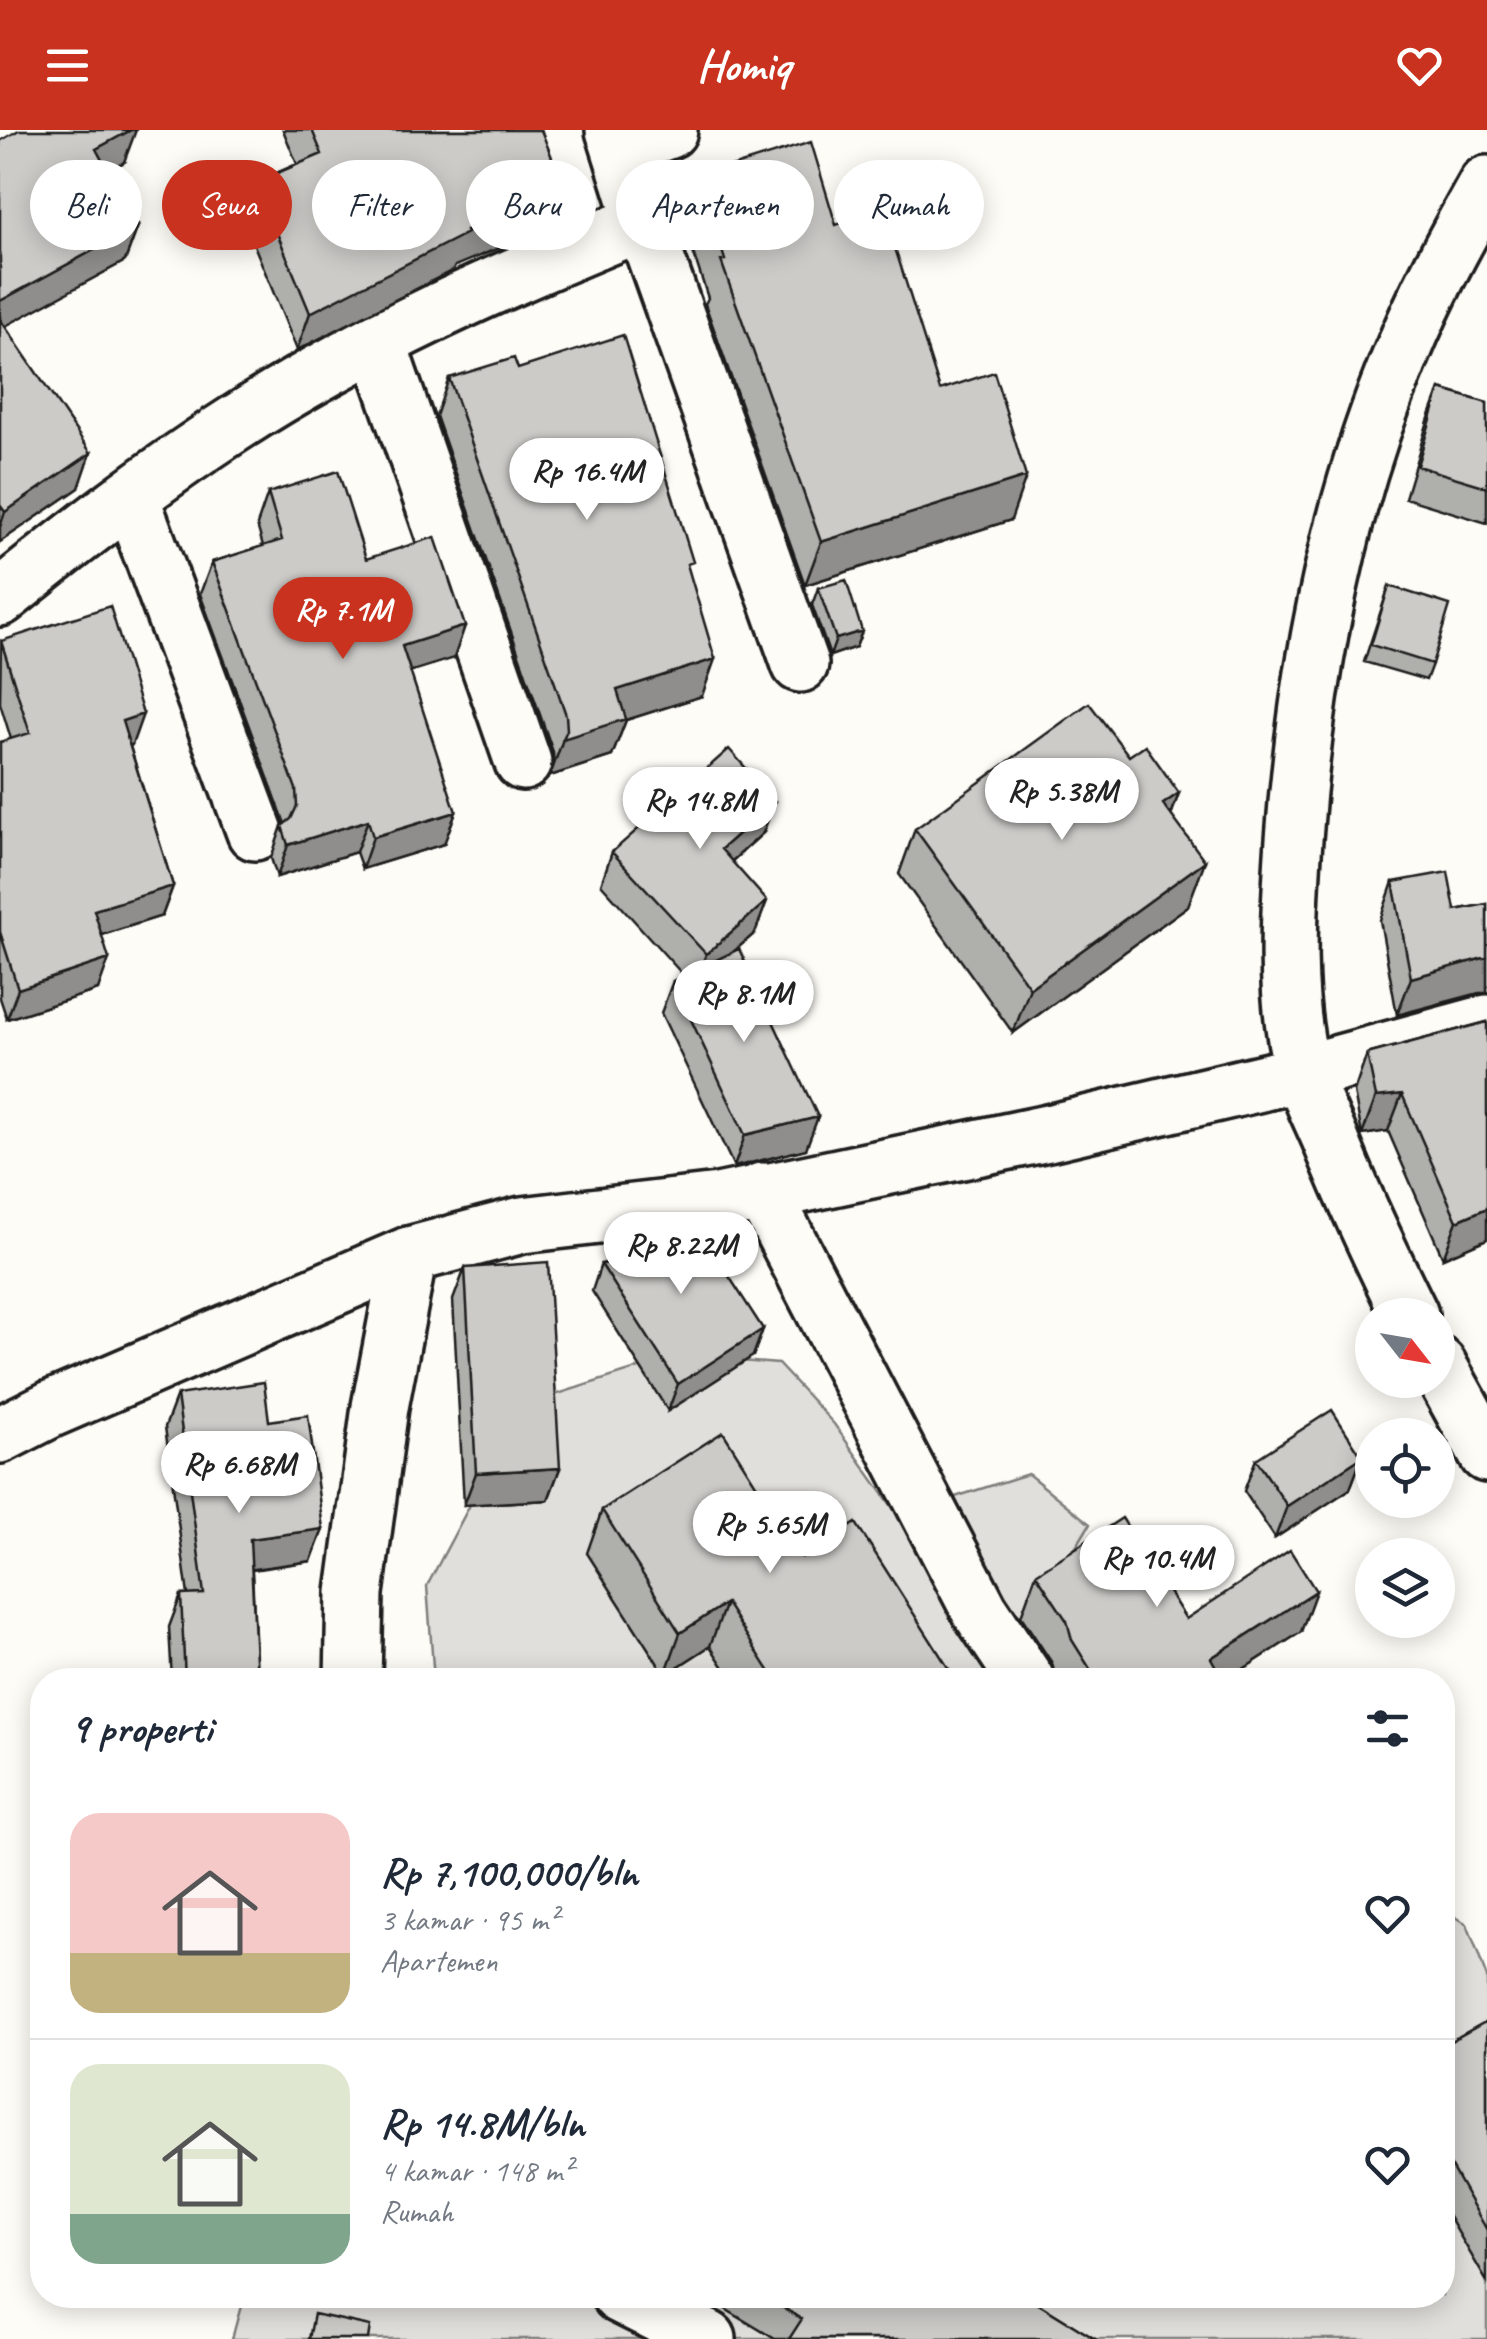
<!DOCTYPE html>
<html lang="id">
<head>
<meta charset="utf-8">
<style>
	body { margin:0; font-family:Caveat,sans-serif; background:#f2f2f3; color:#1f2937; height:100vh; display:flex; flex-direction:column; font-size:38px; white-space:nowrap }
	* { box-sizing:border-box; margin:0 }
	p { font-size:32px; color:#747a83 }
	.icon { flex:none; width:55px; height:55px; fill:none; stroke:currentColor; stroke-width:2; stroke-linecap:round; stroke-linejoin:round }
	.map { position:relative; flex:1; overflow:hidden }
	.side { position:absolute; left:30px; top:1538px; width:1425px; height:640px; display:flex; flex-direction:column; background:#fff; border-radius:40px; box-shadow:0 5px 25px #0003 }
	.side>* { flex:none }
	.banner { position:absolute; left:30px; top:30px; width:1428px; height:90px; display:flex; gap:20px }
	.needle { width:65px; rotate:121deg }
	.buttons { position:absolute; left:1355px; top:1168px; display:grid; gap:20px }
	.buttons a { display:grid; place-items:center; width:100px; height:100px; border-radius:50%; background:#fff; box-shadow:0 5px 25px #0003; font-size:50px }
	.price { position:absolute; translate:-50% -85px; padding:0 22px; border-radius:35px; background:#fff; color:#222; font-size:32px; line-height:65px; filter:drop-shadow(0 2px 5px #0008) }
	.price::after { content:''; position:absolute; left:50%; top:60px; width:30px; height:22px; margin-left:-15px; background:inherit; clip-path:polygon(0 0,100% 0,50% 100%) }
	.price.active { background:#c8321e; color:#fff }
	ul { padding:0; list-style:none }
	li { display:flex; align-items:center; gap:30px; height:250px; padding:0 40px }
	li+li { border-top:2px solid #e0e1e3 }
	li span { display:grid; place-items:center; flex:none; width:280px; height:200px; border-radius:30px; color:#555 }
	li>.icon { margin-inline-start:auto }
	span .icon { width:120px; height:120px; fill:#fffc; stroke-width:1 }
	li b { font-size:42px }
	h2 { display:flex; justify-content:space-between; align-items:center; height:120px; padding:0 40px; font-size:42px }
	.tag { padding:0 35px; border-radius:45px; background:#fff; box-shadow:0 5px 25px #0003; font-size:35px; line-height:90px }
	.tag.active { background:#c8321e; color:#fff }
	header { display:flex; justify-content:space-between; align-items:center; height:130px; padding:0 40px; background:#c8321e; color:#fff; font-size:45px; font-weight:700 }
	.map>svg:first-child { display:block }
	.green { fill:#e0dfdb; stroke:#7e7e7c; stroke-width:2.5 }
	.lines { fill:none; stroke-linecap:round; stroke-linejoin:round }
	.street-casing { stroke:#1c1c1c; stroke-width:62 }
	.street { stroke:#fdfcf7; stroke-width:55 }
	.wall { fill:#afafac; stroke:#1c1c1c; stroke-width:2.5 }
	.shaded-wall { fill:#8f8e8c; stroke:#1c1c1c; stroke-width:2.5 }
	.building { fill:#cccbc8; stroke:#1c1c1c; stroke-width:2.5 }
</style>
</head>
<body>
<header><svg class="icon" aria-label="menu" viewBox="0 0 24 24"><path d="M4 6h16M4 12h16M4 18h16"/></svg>Homiq<svg class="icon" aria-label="heart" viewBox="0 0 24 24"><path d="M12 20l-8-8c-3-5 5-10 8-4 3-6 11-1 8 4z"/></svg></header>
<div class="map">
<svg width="1487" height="2209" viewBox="0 0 1487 2209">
	<rect width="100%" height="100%" fill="#fdfcf7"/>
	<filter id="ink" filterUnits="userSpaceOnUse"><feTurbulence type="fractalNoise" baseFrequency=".01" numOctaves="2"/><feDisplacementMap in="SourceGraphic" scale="20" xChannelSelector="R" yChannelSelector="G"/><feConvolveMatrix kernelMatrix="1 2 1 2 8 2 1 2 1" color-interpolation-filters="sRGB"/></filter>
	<g filter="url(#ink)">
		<path class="green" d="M 677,1226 L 778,1234 L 834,1294 L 898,1385 L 1028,1344 L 1090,1394 L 1008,1530 L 1032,1550 L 434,1550 L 427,1456 L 523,1275 Z
			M 1443,1779 L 1467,1794 L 1487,1848 L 1487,2209 L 232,2209 L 244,2165 L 1442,2165 Z"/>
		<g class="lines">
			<g class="street-casing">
				<path id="street" d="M 614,0 L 643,92 L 800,534
					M 621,18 L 669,0
					M 377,211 L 523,632
					M 131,368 L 255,702
					M 0,468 C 74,408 152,347 233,295 C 362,211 501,150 643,92
					M 762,1061 L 980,1481 L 1026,1550
					M 1410,1185 C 1381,1126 1353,1067 1329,1006 C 1320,985 1309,964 1303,942 C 1283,867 1289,785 1294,709 C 1306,543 1337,377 1402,223 C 1426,164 1456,109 1487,54
					M 1438,1235 L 1487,1324
					M 0,1305 L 51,1279 L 409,1125 L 522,1095 L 718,1072 L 1048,1003 L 1303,943 L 1487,893
					M 353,1550 L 355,1463 L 380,1277 L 409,1125
					M 620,2165 L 708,2209"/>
			</g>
			<use href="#street" class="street"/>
		</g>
		<path class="wall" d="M 283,0 L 541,0 L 552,96 L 455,136 L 453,140 L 297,220 L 243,88 L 256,52 L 297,34 Z
			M 0,11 L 124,32 L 107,41 L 138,96 L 125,131 L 5,196 L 79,358 L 0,412 Z
			M 699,47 L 836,95 L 940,260 L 1011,390 L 805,455 L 705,174 L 708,168 L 683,91 Z
			M 518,239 L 689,443 L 702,566 L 626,590 L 612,626 L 550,646 L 554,636 L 553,622 L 436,286 L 449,248 Z
			M 1440,259 L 1487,273 L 1487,393 L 1405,368 L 1428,291 Z
			M 268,363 L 366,429 L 454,528 L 410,541 L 444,714 L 362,739 L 356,722 L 277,747 L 271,728 L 282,696 L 285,694 L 284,691 L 200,464 L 212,432 L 263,416 L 257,395 Z
			M 1389,456 L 1432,534 L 1426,550 L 1364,532 Z
			M 818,458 L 862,501 L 856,517 L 830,526 L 812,475 Z
			M 1,511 L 132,615 L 130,616 L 173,756 L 162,786 L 102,805 L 98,860 L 7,889 L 0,868 L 0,612 L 11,609 L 0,573 Z
			M 1129,626 L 1179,663 L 1171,685 L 1188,776 L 1013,903 L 899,744 L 915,699 Z
			M 763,703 L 732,731 L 755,803 L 733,822 L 806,1019 L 734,1037 L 661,883 L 673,851 L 684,846 L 601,754 L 612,722 Z
			M 1393,752 L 1455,780 L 1487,774 L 1487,863 L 1479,863 L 1397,885 L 1380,790 Z
			M 1487,892 L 1487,1109 L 1443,1128 L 1388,1001 L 1362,1005 L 1354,962 L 1367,924 Z
			M 617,1103 L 763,1199 L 753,1226 L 668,1281 L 592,1161 L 601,1134 L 608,1133 L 608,1130 Z
			M 465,1138 L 560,1338 L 548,1370 L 464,1375 L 453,1170 Z
			M 177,1265 L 269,1291 L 323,1399 L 311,1431 L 252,1440 L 257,1550 L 172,1550 L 169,1497 L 181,1465 L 188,1465 L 165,1297 Z
			M 1362,1327 L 1350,1359 L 1275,1408 L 1244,1361 L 1256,1329 Z
			M 602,1380 L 802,1427 L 956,1550 L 732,1550 L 710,1516 L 665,1545 L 587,1423 Z
			M 1036,1444 L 1186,1489 L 1301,1502 L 1226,1550 L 1056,1550 L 1052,1533 L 1021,1486 Z
			M 1487,1891 L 1487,2152 L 1442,2075 L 1442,1916 Z
			M 702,2165 L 1024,2165 L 1095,2209 L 775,2209 Z"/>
		<path class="shaded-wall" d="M 131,0 L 136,0 L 124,32 L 83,54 L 96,19 Z
			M 565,60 L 552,96 L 455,136 L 453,140 L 297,220 L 310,183 L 466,101 Z
			M 138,96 L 125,131 L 0,199 L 0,171 Z
			M 91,323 L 79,358 L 0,412 L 0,397 L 5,382 Z
			M 1026,347 L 1011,390 L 805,455 L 821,412 Z
			M 465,496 L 454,528 L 390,548 L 402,516 Z
			M 862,501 L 856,517 L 830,526 L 836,509 Z
			M 715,529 L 702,566 L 626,590 L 612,626 L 550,646 L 563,609 L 617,560 Z
			M 143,584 L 132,615 L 111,622 L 122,591 Z
			M 1179,663 L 1163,708 L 1163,674 Z
			M 775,671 L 763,703 L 710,751 L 721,719 Z
			M 456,682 L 444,714 L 362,739 L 373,707 Z
			M 368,690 L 356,722 L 277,747 L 288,715 Z
			M 1205,731 L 1188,776 L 1013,903 L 1030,858 Z
			M 173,756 L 162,786 L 83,811 L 94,780 Z
			M 767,771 L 755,803 L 694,856 L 706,824 Z
			M 1487,827 L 1487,863 L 1479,863 L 1397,885 L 1411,848 Z
			M 109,829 L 98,860 L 7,889 L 18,859 Z
			M 1402,964 L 1388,1001 L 1362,1005 L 1376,967 Z
			M 818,987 L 806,1019 L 734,1037 L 745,1005 Z
			M 1487,1078 L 1487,1109 L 1443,1128 L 1457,1091 Z
			M 763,1199 L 753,1226 L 668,1281 L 678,1254 Z
			M 1362,1327 L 1350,1359 L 1275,1408 L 1287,1376 Z
			M 560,1338 L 548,1370 L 464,1375 L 476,1343 Z
			M 323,1399 L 311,1431 L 239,1441 L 250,1409 Z
			M 1316,1461 L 1301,1502 L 1226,1550 L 1195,1550 L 1211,1528 Z
			M 726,1473 L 710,1516 L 665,1545 L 680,1503 Z
			M 1451,1644 L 1442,1669 L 1442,1650 Z"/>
		<path class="building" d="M 19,0 L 131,0 L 96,19 L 138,96 L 0,171 L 0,11 Z
			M 312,0 L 541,0 L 565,60 L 466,101 L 467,103 L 310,183 L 256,52 L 322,24 Z
			M 811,12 L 836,95 L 883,80 L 940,260 L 994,242 L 1026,347 L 821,412 L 721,131 L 725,130 L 699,47 Z
			M 0,189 L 91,323 L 5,382 L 0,375 Z
			M 623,205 L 693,432 L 687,434 L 715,529 L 617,560 L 626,589 L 563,609 L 567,600 L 566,585 L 449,248 L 514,228 L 518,239 Z
			M 1440,259 L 1487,273 L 1487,357 L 1417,336 Z
			M 338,341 L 366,429 L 435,407 L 465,496 L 402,516 L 456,682 L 373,707 L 368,690 L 288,715 L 282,696 L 291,689 L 297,676 L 296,659 L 212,432 L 282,410 L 268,363 Z
			M 846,450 L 862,501 L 836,509 L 818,458 Z
			M 1389,456 L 1450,475 L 1432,534 L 1371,515 Z
			M 110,476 L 143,584 L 122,591 L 173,756 L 94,780 L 109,829 L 18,859 L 0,802 L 0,612 L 30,603 L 1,511 Z
			M 1089,573 L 1129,626 L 1145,615 L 1179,663 L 1163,674 L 1205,731 L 1030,858 L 915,699 Z
			M 729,619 L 775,671 L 721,719 L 767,771 L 706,824 L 612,722 Z
			M 1448,742 L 1455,780 L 1487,774 L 1487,827 L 1411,848 L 1393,752 Z
			M 739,819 L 818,987 L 745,1005 L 673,851 Z
			M 1487,892 L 1487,1078 L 1457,1091 L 1402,964 L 1376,967 L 1367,924 Z
			M 694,1092 L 763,1199 L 678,1254 L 601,1134 L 622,1132 L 617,1103 Z
			M 548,1132 L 560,1338 L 476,1343 L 465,1138 Z
			M 264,1252 L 269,1291 L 308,1285 L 323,1399 L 250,1409 L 257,1550 L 185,1550 L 181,1465 L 204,1464 L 177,1265 Z
			M 1332,1280 L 1362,1327 L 1287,1376 L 1256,1329 Z
			M 723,1302 L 802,1427 L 856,1393 L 956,1550 L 775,1550 L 726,1473 L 680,1503 L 602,1380 Z
			M 1122,1388 L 1186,1489 L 1290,1420 L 1316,1461 L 1211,1528 L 1216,1537 L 1195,1550 L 1097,1550 L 1072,1510 L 1067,1491 L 1036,1444 Z
			M 1442,1630 L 1451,1644 L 1442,1650 Z
			M 1487,1891 L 1487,2100 L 1446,2028 L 1442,2030 L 1442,1916 Z
			M 762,2165 L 1024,2165 L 1095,2209 L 789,2209 L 802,2189 Z
			M 314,2184 L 370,2196 L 368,2209 L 309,2209 Z"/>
	</g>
</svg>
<div class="buttons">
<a><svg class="needle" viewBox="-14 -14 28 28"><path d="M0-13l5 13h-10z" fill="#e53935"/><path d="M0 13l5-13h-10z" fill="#747a83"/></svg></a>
<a><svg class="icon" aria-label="locate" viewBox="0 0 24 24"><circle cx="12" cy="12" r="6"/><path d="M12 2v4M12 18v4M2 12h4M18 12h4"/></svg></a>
<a><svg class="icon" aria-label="layers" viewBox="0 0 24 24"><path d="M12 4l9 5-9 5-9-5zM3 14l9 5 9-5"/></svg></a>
</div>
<b class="price" style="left:587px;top:393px">Rp 16.4M</b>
<b class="price active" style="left:343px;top:532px">Rp 7.1M</b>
<b class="price" style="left:1062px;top:713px">Rp 5.38M</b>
<b class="price" style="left:700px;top:722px">Rp 14.8M</b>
<b class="price" style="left:744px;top:915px">Rp 8.1M</b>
<b class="price" style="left:681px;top:1167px">Rp 8.22M</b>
<b class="price" style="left:239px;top:1386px">Rp 6.68M</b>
<b class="price" style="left:770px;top:1446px">Rp 5.65M</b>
<b class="price" style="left:1157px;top:1480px">Rp 10.4M</b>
<div class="banner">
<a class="tag">Beli</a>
<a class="tag active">Sewa</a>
<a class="tag">Filter</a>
<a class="tag">Baru</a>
<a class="tag">Apartemen</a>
<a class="tag">Rumah</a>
</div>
<section class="side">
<h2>9 properti<svg class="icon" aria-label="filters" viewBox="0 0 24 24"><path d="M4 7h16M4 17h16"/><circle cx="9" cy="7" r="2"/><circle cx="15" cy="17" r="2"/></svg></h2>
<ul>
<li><span style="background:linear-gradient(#f6c9c9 70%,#c2b280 0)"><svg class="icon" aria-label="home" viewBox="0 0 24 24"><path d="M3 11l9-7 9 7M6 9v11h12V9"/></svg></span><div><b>Rp 7,100,000/bln</b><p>3 kamar · 95 m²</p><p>Apartemen</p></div><svg class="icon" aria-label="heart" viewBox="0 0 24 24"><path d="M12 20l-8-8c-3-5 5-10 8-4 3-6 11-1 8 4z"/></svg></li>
<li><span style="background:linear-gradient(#dfe7d0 75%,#7fa58c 0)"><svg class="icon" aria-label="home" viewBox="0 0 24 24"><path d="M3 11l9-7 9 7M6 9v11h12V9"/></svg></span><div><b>Rp 14.8M/bln</b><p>4 kamar · 148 m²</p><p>Rumah</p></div><svg class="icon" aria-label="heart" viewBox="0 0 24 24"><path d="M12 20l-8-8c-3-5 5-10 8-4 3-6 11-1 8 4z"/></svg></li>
</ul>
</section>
</div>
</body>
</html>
